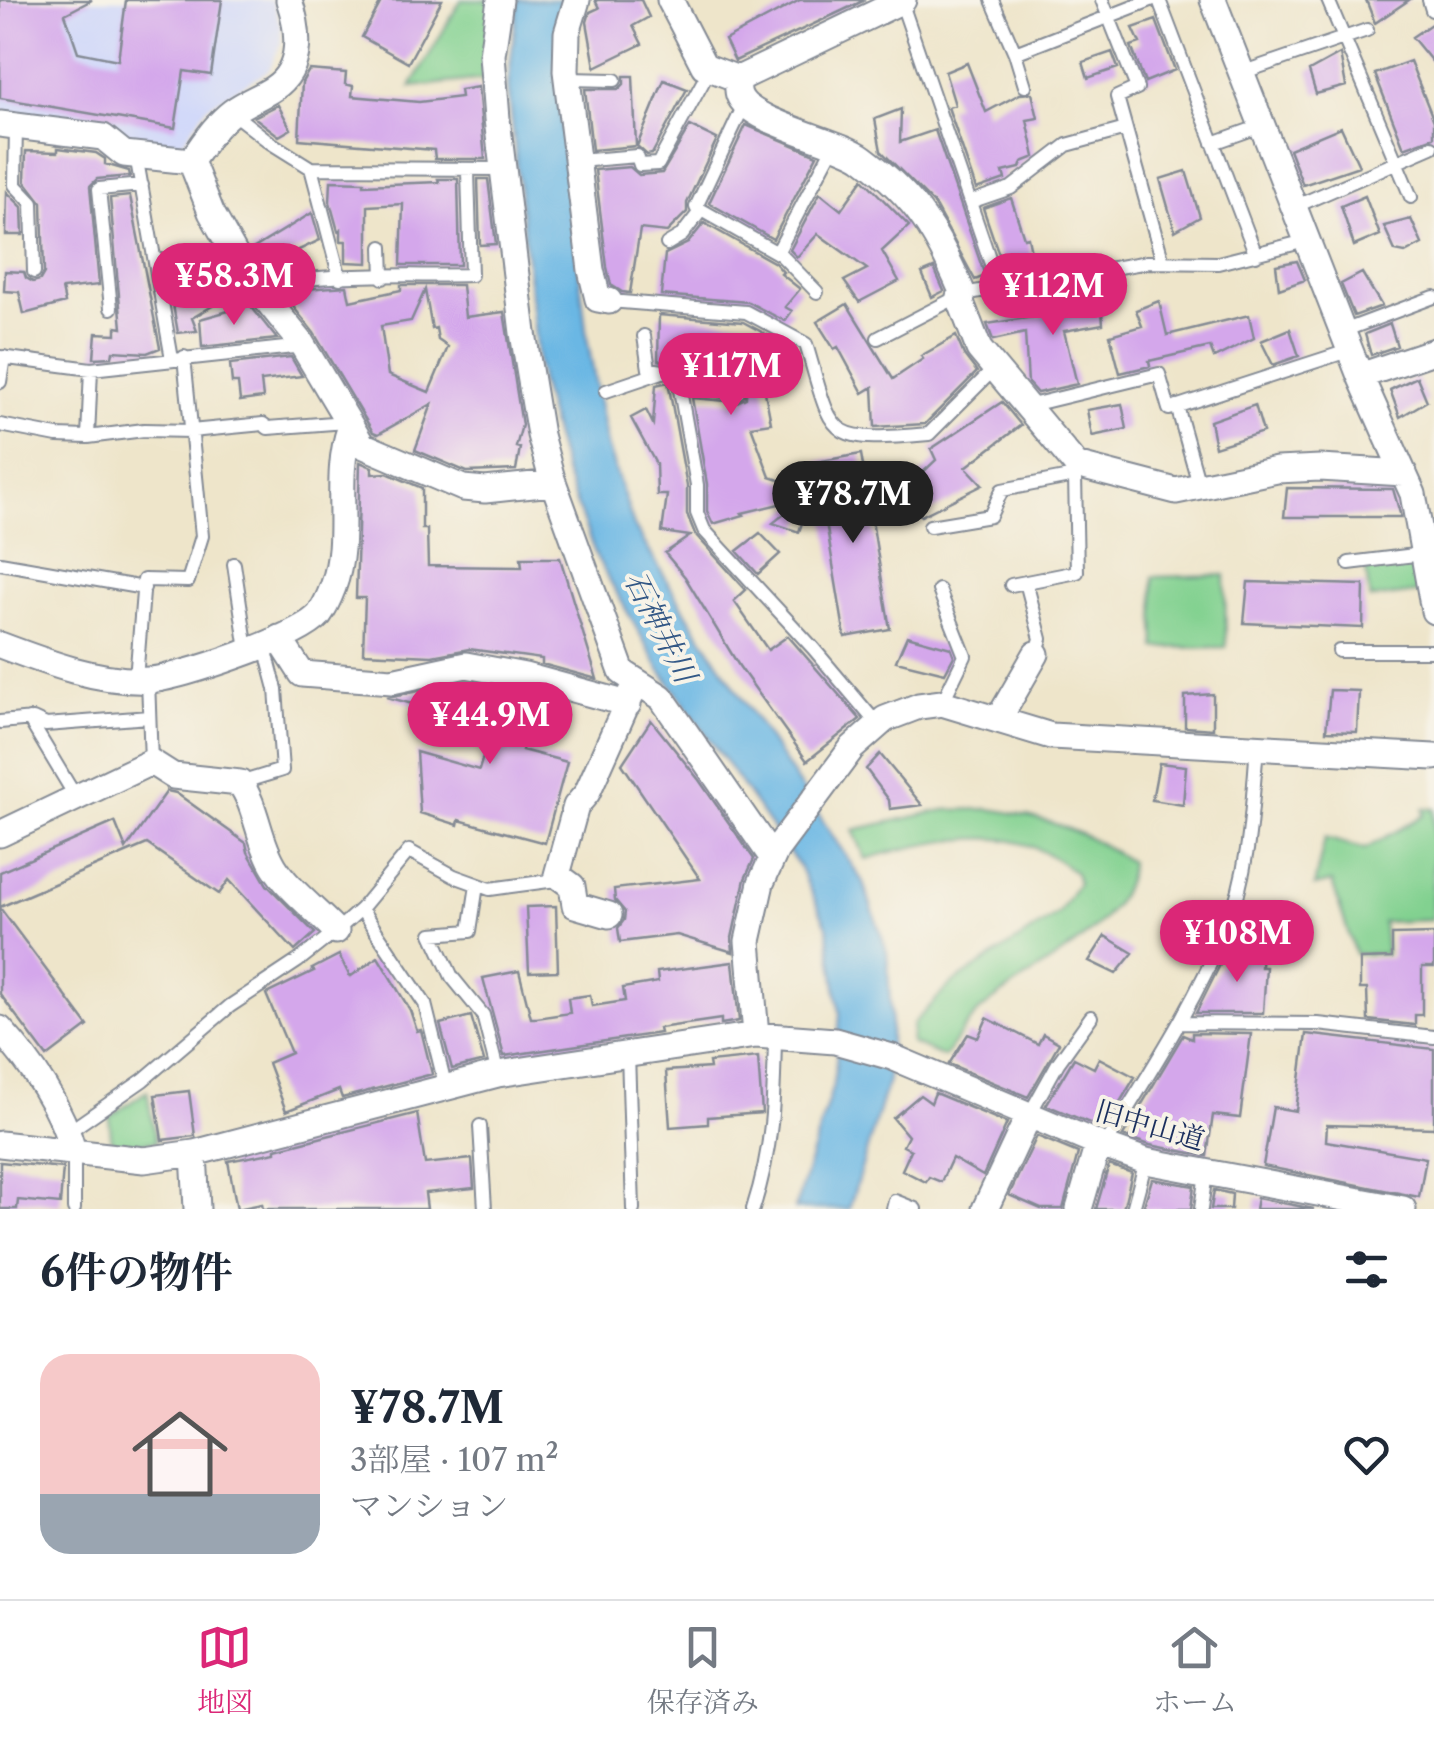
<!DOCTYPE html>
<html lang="ja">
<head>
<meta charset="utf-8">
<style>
	body { margin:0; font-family:"Libre Caslon Text","Noto Serif JP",serif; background:#f2f2f3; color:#1f2937; height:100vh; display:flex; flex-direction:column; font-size:38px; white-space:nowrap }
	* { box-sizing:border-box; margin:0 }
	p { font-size:32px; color:#747a83 }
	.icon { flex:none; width:55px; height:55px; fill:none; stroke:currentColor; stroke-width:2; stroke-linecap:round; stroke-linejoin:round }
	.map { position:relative; height:1209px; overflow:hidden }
	.details { display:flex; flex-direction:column; background:#fff; flex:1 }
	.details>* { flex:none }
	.price { position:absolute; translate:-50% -85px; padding:0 22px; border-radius:35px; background:#db2777; color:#fff; font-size:32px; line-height:65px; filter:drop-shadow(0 2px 5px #0008) }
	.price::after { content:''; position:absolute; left:50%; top:60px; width:30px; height:22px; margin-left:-15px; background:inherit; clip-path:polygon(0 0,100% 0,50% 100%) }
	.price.active { background:#222; color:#fff }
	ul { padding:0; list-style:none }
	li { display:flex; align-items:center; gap:30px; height:250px; padding:0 40px }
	li span { display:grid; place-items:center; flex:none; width:280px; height:200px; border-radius:30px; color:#555 }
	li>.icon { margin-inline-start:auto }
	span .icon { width:120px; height:120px; fill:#fffc; stroke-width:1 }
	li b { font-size:42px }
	h2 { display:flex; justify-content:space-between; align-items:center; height:120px; padding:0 40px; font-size:42px }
	.tab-bar { display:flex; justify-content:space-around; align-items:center; height:140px; border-top:2px solid #e0e1e3; background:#fff; font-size:28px; color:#747a83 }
	.tab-bar a { display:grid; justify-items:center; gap:5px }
	.tab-bar .active { color:#db2777 }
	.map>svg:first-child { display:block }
	.built { fill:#d2d9f9 }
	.green { fill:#82d190; stroke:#4e8077; stroke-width:2.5 }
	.water { fill:#6bb7e4; stroke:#4373a1; stroke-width:2.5 }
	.building { fill:#d4a7eb; fill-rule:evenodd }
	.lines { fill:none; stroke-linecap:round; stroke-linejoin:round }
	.lane-casing { stroke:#848a94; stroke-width:16 }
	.street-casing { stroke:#848a94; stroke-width:29 }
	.lane { stroke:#fff; stroke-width:12 }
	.street { stroke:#fff; stroke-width:25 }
	.labels { text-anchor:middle; stroke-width:8; stroke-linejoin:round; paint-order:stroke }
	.street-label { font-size:28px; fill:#1b2f5e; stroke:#f7f3e8 }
	.water-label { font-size:30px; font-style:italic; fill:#335886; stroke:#f7f3e8 }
</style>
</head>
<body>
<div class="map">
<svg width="1434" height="1209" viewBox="0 0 1434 1209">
	<rect width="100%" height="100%" fill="#f7f3e8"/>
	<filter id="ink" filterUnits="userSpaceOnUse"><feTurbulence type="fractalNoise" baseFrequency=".01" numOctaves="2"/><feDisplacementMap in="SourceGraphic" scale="20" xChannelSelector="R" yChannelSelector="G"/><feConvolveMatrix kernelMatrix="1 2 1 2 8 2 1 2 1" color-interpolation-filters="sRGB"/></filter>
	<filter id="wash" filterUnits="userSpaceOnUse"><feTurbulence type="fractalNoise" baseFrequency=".0048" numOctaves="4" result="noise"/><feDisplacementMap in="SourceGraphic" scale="40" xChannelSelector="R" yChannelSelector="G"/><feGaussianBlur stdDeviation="2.25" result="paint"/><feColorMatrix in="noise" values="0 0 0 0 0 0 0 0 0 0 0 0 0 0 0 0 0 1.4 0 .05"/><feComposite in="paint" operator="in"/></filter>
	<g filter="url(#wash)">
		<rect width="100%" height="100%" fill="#eee5ca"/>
		<path class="built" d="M 0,0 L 272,0 L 281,26 L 281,43 L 269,70 L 207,107 L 183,142 L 168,145 L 127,139 L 110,126 L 0,113 Z"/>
		<path class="green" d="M 461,0 L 493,0 L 484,79 L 411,87 Z
			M 1414,558 L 1423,592 L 1370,599 L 1365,564 Z
			M 1225,575 L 1226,647 L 1156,648 L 1153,577 Z
			M 989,809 C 1045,817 1082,830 1130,862 C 1128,930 1029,969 982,1009 C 967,1022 956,1041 944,1057 L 911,1043 L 913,1024 L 950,985 L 1059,913 L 1078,883 L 1075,873 C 1058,860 1041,848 1020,843 C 977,831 908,847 866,859 L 853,830 L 944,810 Z
			M 1423,809 L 1434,809 L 1432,920 L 1383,922 L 1386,954 L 1355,954 L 1332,882 L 1314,886 L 1325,838 L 1365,849 L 1424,815 Z
			M 147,1091 L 156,1142 L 112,1145 L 109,1117 Z"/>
		<path class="water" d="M 518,0 L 570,0 L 556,78 L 587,338 L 607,446 L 634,526 L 692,622 L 863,882 L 887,952 L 891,1017 L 888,1080 L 849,1209 L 795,1209 L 833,1085 L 836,1063 L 840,1014 L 827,926 L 799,866 L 658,666 L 596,556 L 564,471 L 540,381 L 508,86 Z"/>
		<g id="blocks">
			<path class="building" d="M 0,0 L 92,0 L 65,14 L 78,52 L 118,60 L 126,0 L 222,0 L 211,75 L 184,71 L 175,128 L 0,98 Z
				M 382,0 L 442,0 L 408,63 L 362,37 Z
				M 595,0 L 641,0 L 649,17 L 633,26 L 642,44 L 595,67 L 587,22 L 590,12 L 599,8 Z
				M 800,0 L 865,0 L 735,61 L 725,40 Z
				M 1366,0 L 1409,0 L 1375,23 Z
				M 1156,20 L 1175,70 L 1145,82 L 1131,46 L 1140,43 L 1133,28 Z
				M 1434,22 L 1434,64 L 1412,37 Z
				M 1112,52 L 1118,68 L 1088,78 L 1083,62 Z
				M 1340,54 L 1346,86 L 1316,94 L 1309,71 Z
				M 1410,61 L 1434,121 L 1434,137 L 1404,148 L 1375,74 Z
				M 967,63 L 986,112 L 1020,94 L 1032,93 L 1038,118 L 1027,120 L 1035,157 L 1022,162 L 1020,168 L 1003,172 L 1005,179 L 976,189 L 948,107 L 955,105 L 945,72 Z
				M 309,70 L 346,73 L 345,84 L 353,86 L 352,96 L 419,102 L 461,97 L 460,90 L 478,87 L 485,159 L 435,159 L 434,150 L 299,139 L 302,82 Z
				M 624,76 L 633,76 L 636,146 L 592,150 L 585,89 L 619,89 L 624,84 Z
				M 664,80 L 687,89 L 652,154 L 647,155 L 637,146 Z
				M 278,105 L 291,129 L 279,136 L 254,117 Z
				M 901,109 L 900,142 L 935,130 L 985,276 L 975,280 L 934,204 L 881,151 L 875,119 Z
				M 746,125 L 817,155 L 773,239 L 709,203 Z
				M 690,126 L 717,139 L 687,203 L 687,212 L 667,232 L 640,229 L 630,293 L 622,292 L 611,285 L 607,267 L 595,170 L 630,167 L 639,175 L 662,173 Z
				M 1341,127 L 1359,166 L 1303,185 L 1289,149 Z
				M 58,148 L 96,153 L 105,159 L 105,164 L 129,171 L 130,176 L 97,179 L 90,186 L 99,285 L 62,289 L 65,303 L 24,314 L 19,292 L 4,291 L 5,271 L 24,272 L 26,278 L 33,282 L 40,280 L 44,273 L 42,203 L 25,181 L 26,151 L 58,152 Z
				M 1186,171 L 1200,217 L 1175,231 L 1160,179 Z
				M 438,179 L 458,179 L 460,265 L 401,265 L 403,204 L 368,206 L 368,263 L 346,262 L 346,241 L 341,241 L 341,229 L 338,231 L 330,202 L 331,181 L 364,182 L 364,185 L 439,182 Z
				M 478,179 L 488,179 L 496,244 L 480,245 Z
				M 863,179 L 909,226 L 882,251 L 899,281 L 859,302 L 844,281 L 867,269 L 818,234 L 797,257 L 790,250 L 820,193 L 841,210 Z
				M 7,192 L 22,207 L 23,235 L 6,235 Z
				M 130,196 L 160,348 L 147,353 L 113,351 L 112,357 L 94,358 L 96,333 L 116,334 L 116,327 L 122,328 L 110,198 Z
				M 1365,196 L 1380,235 L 1354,246 L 1341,206 Z
				M 1011,198 L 1024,238 L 1028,237 L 1035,271 L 1010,276 L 1007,268 L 1004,269 L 983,208 Z
				M 312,213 L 320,240 L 286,256 L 289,260 L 266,274 L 251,250 Z
				M 1411,219 L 1422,244 L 1405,253 L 1395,251 L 1384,226 Z
				M 704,223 L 775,263 L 783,272 L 781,274 L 800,289 L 785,307 L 792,311 L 785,321 L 748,302 L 661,295 L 665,254 L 688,243 Z
				M 1297,261 L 1305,280 L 1279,289 L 1276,265 Z
				M 222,265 L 238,291 L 192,318 L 197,331 L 178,333 L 167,271 Z
				M 934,268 L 944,291 L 932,297 L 922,273 Z
				M 1362,273 L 1382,306 L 1354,316 L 1341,284 Z
				M 401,285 L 462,285 L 465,317 L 504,312 L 522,425 L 516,447 L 520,448 L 516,470 L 467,472 L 415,450 L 432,404 L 378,434 L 373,432 L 314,333 L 284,295 L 305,289 L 347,286 L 350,301 L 401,290 ZM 425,290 L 432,329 L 436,328 L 438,340 L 448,347 L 429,392 L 388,375 L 381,326 L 411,321 Z
				M 1100,289 L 1103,324 L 1064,331 L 1077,384 L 1037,393 L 1028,383 L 1025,333 L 993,340 L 987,324 L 1047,315 L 1044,302 Z
				M 1159,301 L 1167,335 L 1249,315 L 1254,338 L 1214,358 L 1210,347 L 1149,361 L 1150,366 L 1120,373 L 1110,335 L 1142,326 L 1136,310 Z
				M 847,304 L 893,379 L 923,359 L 921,356 L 956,336 L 964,355 L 977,372 L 925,424 L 875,427 L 873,387 L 863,393 L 838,347 L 834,349 L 817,322 Z
				M 250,305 L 277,339 L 202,347 L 200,319 Z
				M 659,315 L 743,322 L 773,338 L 769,366 L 760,366 L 771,423 L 751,426 L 770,477 L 820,493 L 811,496 L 799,532 L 773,523 L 804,498 L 742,513 L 744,515 L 713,524 L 707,511 L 707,484 L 692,398 L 737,402 L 746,398 L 748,345 L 738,339 L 730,345 L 728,381 L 688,378 L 683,365 L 658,360 Z
				M 1390,324 L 1397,346 L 1371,355 L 1365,334 Z
				M 1290,329 L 1299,356 L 1273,365 L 1261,341 Z
				M 291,357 L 302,376 L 261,381 L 263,398 L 240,401 L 238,383 L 232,383 L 230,364 Z
				M 1417,377 L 1427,401 L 1400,417 L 1390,390 Z
				M 668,382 L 687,486 L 687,514 L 695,534 L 746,590 L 734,601 L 768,650 L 788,636 L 860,719 L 807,761 L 739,666 L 685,577 L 665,553 L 690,536 L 662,532 L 667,495 L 657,495 L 656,464 L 631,418 L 646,410 L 653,424 L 656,385 Z
				M 1002,402 L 1021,425 L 966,467 L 983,485 L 921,516 L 898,496 L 936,460 L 931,449 Z
				M 1122,404 L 1127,429 L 1092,436 L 1087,410 Z
				M 1255,405 L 1263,432 L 1215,447 L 1210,421 Z
				M 861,454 L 890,629 L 845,637 L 816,462 Z
				M 360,462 L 372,467 L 372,474 L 387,473 L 422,488 L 422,529 L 427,529 L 428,566 L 522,567 L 521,558 L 560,558 L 597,679 L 542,664 L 542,659 L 469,649 L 432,656 L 363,653 L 365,598 L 356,598 Z
				M 1287,488 L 1393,489 L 1401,517 L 1284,517 Z
				M 760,533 L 780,554 L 758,574 L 737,551 Z
				M 1248,582 L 1364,585 L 1363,628 L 1244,623 Z
				M 907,636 L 951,648 L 954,656 L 945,673 L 896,661 Z
				M 462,683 L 536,701 L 522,750 L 567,762 L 545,843 L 459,820 L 458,825 L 420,813 L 416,752 L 479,770 L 492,726 L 387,697 Z
				M 1330,690 L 1359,691 L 1357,732 L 1326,731 Z
				M 1213,694 L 1213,729 L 1185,727 L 1185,696 Z
				M 651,720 L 699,780 L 754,859 L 745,879 L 732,938 L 733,952 L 677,935 L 620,942 L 618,928 L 624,920 L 625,912 L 615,900 L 614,889 L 700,879 L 622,764 Z
				M 880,754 L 922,805 L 890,809 L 889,800 L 866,769 Z
				M 1159,763 L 1186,766 L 1183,805 L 1152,800 Z
				M 167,791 L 176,793 L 246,843 L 248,852 L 267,885 L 315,933 L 295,951 L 229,880 L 219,894 L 147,844 L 0,907 L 0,872 L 115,822 L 126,849 Z
				M 556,906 L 558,971 L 529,972 L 526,907 Z
				M 0,908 L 88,1026 L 47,1057 L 0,994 Z
				M 1434,934 L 1434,967 L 1422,967 L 1422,1015 L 1415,1015 L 1415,1025 L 1368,1020 L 1367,989 L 1360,989 L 1360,959 L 1392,958 L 1392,935 Z
				M 1105,936 L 1133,953 L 1116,974 L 1089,961 Z
				M 1230,949 L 1262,949 L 1261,967 L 1266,967 L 1263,1013 L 1196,1013 L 1224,957 L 1230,960 Z
				M 339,955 L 350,977 L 378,957 L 410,1010 L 417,1031 L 421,1030 L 432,1074 L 342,1098 L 339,1090 L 286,1111 L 268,1063 L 291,1053 L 266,994 L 314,971 L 312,969 Z
				M 733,962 L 739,1021 L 721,1024 L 721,1019 L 659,1028 L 660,1033 L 504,1056 L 483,978 L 519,971 L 531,1018 L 537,1018 L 570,1013 L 568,998 L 590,995 L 592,1006 L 625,1001 L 623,988 L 658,982 L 657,972 Z
				M 471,1016 L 484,1061 L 452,1069 L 440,1024 Z
				M 987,1018 L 1038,1044 L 1043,1034 L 1059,1043 L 1028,1097 L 949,1064 L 968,1034 L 978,1038 Z
				M 1192,1033 L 1251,1034 L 1240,1118 L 1213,1115 L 1207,1156 L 1150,1145 L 1123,1136 L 1183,1035 L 1192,1039 Z
				M 1306,1034 L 1434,1049 L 1434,1128 L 1327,1125 L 1326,1141 L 1426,1158 L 1419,1197 L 1263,1166 L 1273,1107 L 1296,1111 Z
				M 758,1057 L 762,1113 L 708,1117 L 708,1124 L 670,1127 L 666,1071 L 710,1068 L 709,1062 Z
				M 1074,1058 L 1094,1068 L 1099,1058 L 1135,1077 L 1104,1129 L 1046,1105 Z
				M 189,1091 L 195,1136 L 162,1140 L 155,1095 Z
				M 935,1093 L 1007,1123 L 983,1176 L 952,1158 L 941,1182 L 929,1177 L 926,1182 L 902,1170 L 911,1150 L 903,1146 L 908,1136 L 893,1118 L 920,1095 L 931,1103 Z
				M 417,1113 L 425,1164 L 472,1159 L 474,1188 L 425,1193 L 427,1209 L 263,1209 L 262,1204 L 237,1209 L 228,1161 L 276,1152 L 276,1149 Z
				M 1037,1136 L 1078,1153 L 1063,1209 L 1041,1209 L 1009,1195 Z
				M 0,1162 L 63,1168 L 60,1204 L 18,1200 L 17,1209 L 0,1209 Z
				M 1109,1165 L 1132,1173 L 1123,1209 L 1096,1209 Z
				M 1152,1179 L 1194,1186 L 1191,1209 L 1143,1209 Z
				M 1214,1190 L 1232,1194 L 1231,1209 L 1211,1209 Z
				M 1257,1198 L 1314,1209 L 1255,1209 Z"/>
		</g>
	</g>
	<g filter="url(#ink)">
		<use href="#blocks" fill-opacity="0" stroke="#848a94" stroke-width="2.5"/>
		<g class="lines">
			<g class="lane-casing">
				<path id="lane" d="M 992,0 L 1015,53
					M 1102,0 L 1137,88 L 1117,97 L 1163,262
					M 1159,0 L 1256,255
					M 1328,0 L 1411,197
					M 1429,0 L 1432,10
					M 901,1 L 999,287
					M 1241,73 L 1367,30
					M 567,79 L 615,80
					M 1025,86 L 1015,53 L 1151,0
					M 231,112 L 271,143 L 311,168
					M 16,126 L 15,185 L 32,203 L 34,272
					M 1213,143 L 1261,126
					M 136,155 L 172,359
					M 578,161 L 637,156 L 640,165 L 658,164 L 710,69
					M 970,202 L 1011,188 L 1067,145 L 1126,129
					M 696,207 L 781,255 L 817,292
					M 1294,207 L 1432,147
					M 667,244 L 682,235 L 699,213 L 696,207 L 745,103
					M 382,247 L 383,278
					M 777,253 L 834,145
					M 155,261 L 234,254
					M 340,278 L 311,168 L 503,169
					M 258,290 C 304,270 417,277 471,275 L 468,171
					M 609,301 L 746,312 L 806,344 C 834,439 825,443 929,434 L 995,368
					M 111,308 L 99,189 L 142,185
					M 1343,331 L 1434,297
					M 644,336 L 649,369 L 677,373 L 697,485 L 697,513 L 704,530 L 813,648 L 878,725
					M 878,338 L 963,294 L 1148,262 L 1218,263 L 1306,241
					M 0,357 L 91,369 L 303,346
					M 0,382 L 4,357
					M 680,387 L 738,392 L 739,349
					M 606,391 L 662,372
					M 1027,406 L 1159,374 L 1169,409 L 1351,350
					M 1177,406 L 1200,488
					M 0,425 L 57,436 L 88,437 L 144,430 L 191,431 L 263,424 L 268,428 L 346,422
					M 88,437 L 91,369
					M 930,526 L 990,516 L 1002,490 L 1075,476 L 1076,465
					M 0,563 L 144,588
					M 1349,563 L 1423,554
					M 234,564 L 247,650
					M 1026,582 L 1041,639 L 1036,654
					M 1011,585 L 1077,572 L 1075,476
					M 939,590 L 965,656 L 942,703
					M 1339,651 L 1434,651
					M 136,679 L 144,580 L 188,581 L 202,536 L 184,357
					M 148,680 L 151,762
					M 29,719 L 77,799
					M 0,722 L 33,719 L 46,725 L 149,717
					M 240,783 L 282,770 L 276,689 L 264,644
					M 477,885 L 470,931 L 432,934 L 452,977 L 483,1015 L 498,1074
					M 361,909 L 425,1004 L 446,1088
					M 1180,1023 L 1318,1024 L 1434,1037
					M 628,1054 L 633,1209
					M 1029,1115 L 1058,1063 L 1091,1017
					M 480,1126 L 485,1209
					M 68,1132 L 143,1080 L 230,1006 L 298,961 L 336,931 L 361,909 L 409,851 L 454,876 L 490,889 L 556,880 L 557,875
					M 1104,1147 C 1148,1075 1195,1004 1227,926 C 1250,870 1252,805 1257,746
					M 74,1154 L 74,1209
					M 753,1209 C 773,1147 774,1100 775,1036
					M 893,1209 L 895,1201 L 915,1209
					M 1133,1209 L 1146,1161
					M 1201,1209 L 1206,1173"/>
			</g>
			<g class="street-casing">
				<path id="street" d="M 500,0 L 492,55 L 497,119 L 523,333 L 540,435 L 552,479 L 622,672 L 661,697 L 772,857
					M 577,0 L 567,33 L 566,71 L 591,270 L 598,299 L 609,301
					M 670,0 L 704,66 L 738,79 L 903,0
					M 1213,0 L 1360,376 L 1413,494 L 1434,611
					M 738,79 C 738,85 737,90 739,95 C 749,123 839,140 863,158 C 917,198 938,234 963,294
					M 0,124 L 103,137 L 124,154 L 191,161
					M 191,161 L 211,212 L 247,276 L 300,341 L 362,445 L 463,488 L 485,490 L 553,483
					M 191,161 C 204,143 215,125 232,112 C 245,102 261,97 274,88 C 304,68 299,29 289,0
					M 959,297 L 979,349 L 1076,465 L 1176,491 L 1277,470 L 1320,468 L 1404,473
					M 1360,376 L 1434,351
					M 279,638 L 302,674 L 392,681 L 466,665 L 525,676 L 628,704
					M 0,645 C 45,662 100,683 149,680 C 180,678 299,638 319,615 C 324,608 330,595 333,587 C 352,536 332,480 350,429
					M 998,720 L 1036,654
					M 0,834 L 151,762 L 173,776 L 240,783 C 257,807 258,840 274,866 C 288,889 316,910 336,931
					M 609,915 L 575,905 L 572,886 L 557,875 L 576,806 L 587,793 L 633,690
					M 0,1029 C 31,1063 62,1108 74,1154
					M 756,1035 L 748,941 L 761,883 L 776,850 L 852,748 L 885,719 L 919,706 L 942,703 L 1051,736 L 1434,757
					M 0,1144 L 144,1160 L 194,1153 L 498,1074 L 756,1035 L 835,1041 L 892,1057 L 1098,1144 L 1146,1161 L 1403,1209
					M 194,1153 L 197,1209
					M 985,1209 L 1029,1115
					M 1079,1209 L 1098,1144"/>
			</g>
			<use href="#lane" class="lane"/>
			<use href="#street" class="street"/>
		</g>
	</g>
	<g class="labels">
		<g class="street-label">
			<text transform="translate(1150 1125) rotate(16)" y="10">旧中山道</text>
		</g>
		<g class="water-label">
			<text transform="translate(660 627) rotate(63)" y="10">石神井川</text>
		</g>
	</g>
</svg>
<b class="price" style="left:234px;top:328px">¥58.3M</b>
<b class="price" style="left:1053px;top:338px">¥112M</b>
<b class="price" style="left:731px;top:418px">¥117M</b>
<b class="price active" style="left:853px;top:546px">¥78.7M</b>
<b class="price" style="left:490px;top:767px">¥44.9M</b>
<b class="price" style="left:1237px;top:985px">¥108M</b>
</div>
<section class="details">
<h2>6件の物件<svg class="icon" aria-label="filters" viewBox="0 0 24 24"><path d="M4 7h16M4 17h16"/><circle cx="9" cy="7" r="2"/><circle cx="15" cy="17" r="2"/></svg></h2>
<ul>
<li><span style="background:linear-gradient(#f6c9c9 70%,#9aa5b1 0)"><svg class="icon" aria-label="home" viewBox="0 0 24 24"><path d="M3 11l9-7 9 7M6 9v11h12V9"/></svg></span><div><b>¥78.7M</b><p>3部屋 · 107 m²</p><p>マンション</p></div><svg class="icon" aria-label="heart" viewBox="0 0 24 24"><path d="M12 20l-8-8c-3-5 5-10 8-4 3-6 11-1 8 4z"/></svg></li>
</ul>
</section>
<nav class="tab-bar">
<a class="active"><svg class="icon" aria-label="map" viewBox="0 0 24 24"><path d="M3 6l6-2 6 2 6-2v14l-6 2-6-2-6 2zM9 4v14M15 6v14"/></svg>地図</a>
<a><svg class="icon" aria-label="saved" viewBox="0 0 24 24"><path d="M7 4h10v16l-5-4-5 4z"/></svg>保存済み</a>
<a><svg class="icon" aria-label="home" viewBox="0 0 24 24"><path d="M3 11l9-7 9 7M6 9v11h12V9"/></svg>ホーム</a>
</nav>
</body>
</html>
